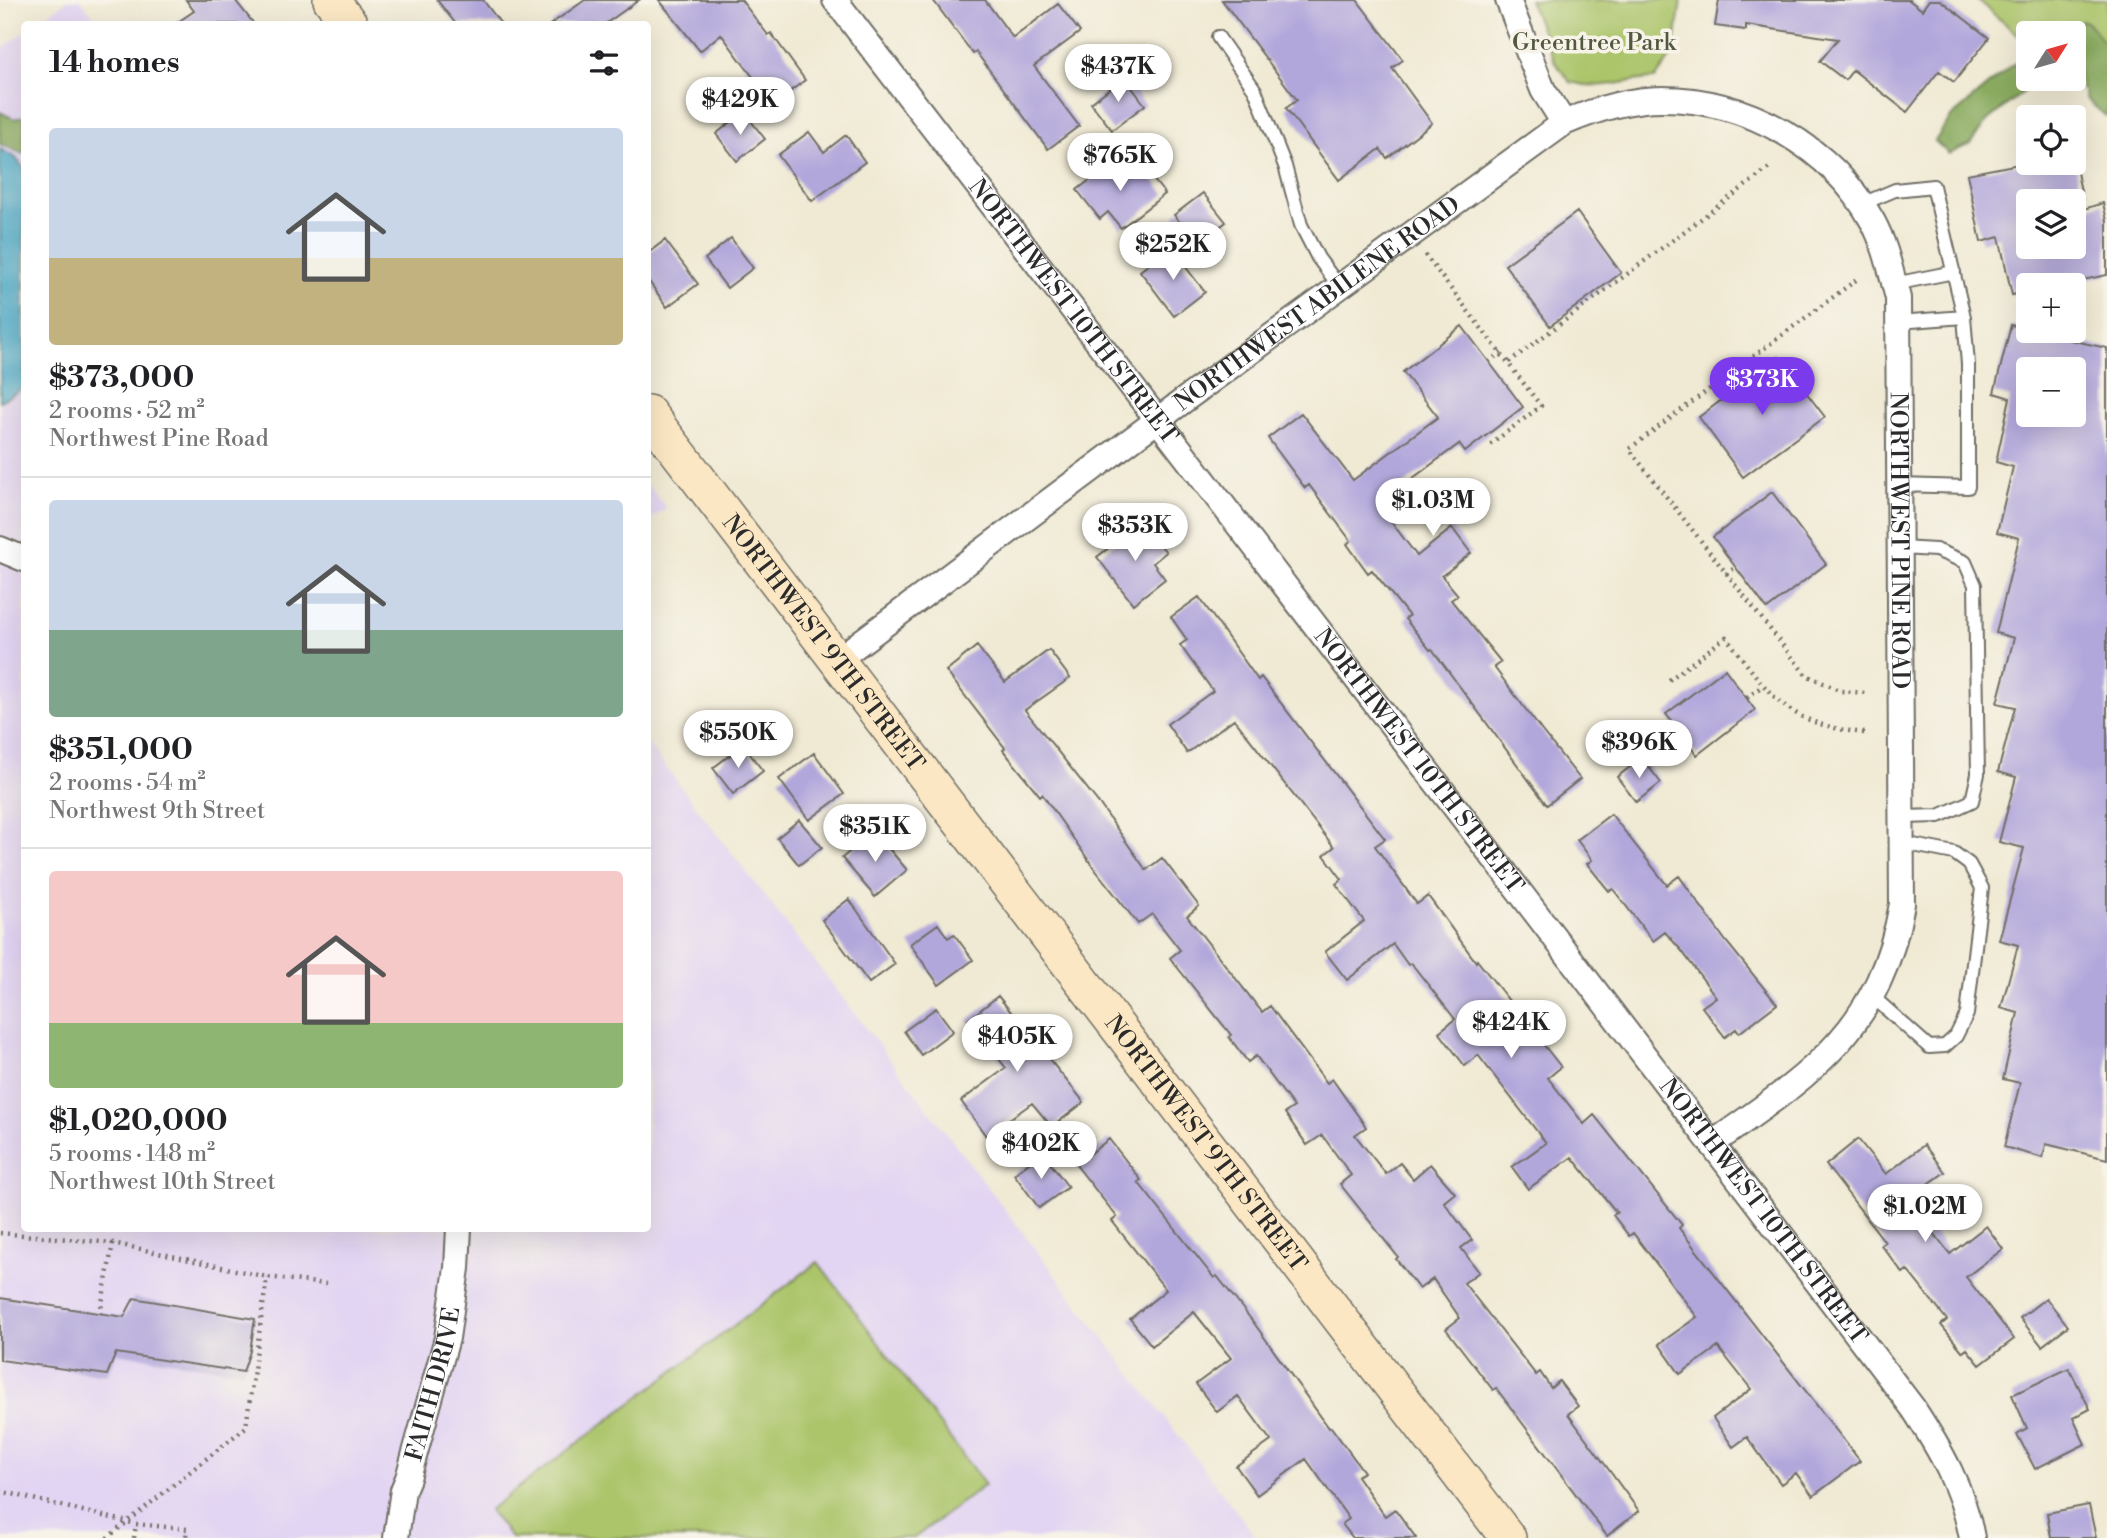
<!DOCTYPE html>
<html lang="en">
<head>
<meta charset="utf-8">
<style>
	body { margin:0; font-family:"Libre Bodoni",serif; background:#f2f2f2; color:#202124; height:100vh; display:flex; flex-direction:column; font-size:26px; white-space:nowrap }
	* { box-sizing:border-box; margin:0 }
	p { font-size:23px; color:#757577 }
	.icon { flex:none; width:38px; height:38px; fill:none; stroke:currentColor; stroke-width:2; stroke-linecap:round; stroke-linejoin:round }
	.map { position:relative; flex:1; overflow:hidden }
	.details { position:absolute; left:21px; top:21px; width:630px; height:1211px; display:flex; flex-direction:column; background:#fff; border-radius:7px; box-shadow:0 7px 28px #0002 }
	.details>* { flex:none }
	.needle { width:46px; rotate:53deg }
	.buttons { position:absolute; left:2016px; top:21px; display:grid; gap:14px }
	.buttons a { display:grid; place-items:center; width:70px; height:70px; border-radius:7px; background:#fff; box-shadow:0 7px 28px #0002; font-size:35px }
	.price { position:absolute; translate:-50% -60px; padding:0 16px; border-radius:24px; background:#fff; color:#222; font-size:23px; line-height:46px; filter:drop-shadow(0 2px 4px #0008) }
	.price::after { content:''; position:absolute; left:50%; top:42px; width:21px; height:16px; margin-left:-10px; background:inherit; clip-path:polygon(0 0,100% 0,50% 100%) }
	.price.current { background:#7c3aed; color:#fff }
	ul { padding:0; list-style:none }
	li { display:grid; align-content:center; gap:14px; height:371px; padding:0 28px }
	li+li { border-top:2px solid #e0e0e0 }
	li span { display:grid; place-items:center; height:217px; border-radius:7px; color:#555 }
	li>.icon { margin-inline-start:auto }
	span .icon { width:126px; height:126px; fill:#fffc; stroke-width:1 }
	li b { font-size:30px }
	h2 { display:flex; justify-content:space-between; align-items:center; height:84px; padding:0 28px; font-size:30px }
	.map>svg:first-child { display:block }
	.built { fill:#e2d4f3 }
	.green { fill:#acc56a; stroke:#6c784a; stroke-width:2 }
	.forest { fill:#89aa5e; stroke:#5a6a44; stroke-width:2 }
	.water { fill:#48a9c7; stroke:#3a6a79; stroke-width:2 }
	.building { fill:#b2a7db; fill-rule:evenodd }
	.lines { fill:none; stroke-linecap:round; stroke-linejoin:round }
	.lane-casing { stroke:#706e66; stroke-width:16 }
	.street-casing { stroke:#706e66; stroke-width:28 }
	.secondary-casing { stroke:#706e66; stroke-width:38 }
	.path { stroke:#706e66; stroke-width:4.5; stroke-dasharray:2 5; stroke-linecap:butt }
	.lane { stroke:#fff; stroke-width:12 }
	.street { stroke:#fff; stroke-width:24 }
	.secondary { stroke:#fbe7c3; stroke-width:35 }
	.labels { text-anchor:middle; stroke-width:7; stroke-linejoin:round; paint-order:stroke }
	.park-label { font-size:24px; fill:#52593e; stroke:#f7f3e8 }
	.street-label { font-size:24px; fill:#2b2b2b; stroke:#f7f3e8 }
</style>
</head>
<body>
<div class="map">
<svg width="2107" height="1538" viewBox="0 0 2107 1538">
	<rect width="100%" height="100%" fill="#f7f3e8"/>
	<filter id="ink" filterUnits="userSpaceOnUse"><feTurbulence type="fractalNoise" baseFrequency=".0143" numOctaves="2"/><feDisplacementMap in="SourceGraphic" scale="14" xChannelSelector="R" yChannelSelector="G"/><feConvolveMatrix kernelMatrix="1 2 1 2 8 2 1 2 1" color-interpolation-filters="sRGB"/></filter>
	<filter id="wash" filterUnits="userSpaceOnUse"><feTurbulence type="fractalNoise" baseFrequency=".00686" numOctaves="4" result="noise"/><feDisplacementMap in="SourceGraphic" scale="28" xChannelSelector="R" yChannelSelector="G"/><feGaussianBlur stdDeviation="1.57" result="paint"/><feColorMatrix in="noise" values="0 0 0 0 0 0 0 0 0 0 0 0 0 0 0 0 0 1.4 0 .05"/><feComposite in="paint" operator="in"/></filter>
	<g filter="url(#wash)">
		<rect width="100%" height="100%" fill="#f0ead4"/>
		<path class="built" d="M 68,0 L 81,0 L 100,24 L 35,24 Z
			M 24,32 L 24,1228 L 648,1228 L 648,744 L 1257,1538 L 0,1538 L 0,50 Z
			M 648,485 L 666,508 L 648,521 Z"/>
		<path class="green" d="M 1529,0 L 1681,0 L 1674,52 L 1655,79 C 1622,80 1603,91 1570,82 L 1555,62 Z
			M 1977,0 L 2107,0 L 2107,110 L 2070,79 L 2074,79 L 2074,33 L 2028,33 L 2028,43 Z
			M 818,1262 L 985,1485 L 914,1538 L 511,1538 L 489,1510 Z"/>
		<path class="forest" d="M 2085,21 L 2095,30 L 2107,48 L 2107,117 L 2086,99 L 2074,56 L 2074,33 L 2057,33 L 2072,23 Z
			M 2028,54 L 2028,79 L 2040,79 L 1988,120 L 1970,144 L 1949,154 L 1935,141 L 1951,117 L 2012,65 Z
			M 0,112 L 14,119 L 24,116 L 24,154 L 0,144 Z"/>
		<path class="water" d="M 0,149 L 15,157 L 24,168 L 24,384 L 19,391 L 0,401 Z"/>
		<g id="blocks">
			<path class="building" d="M 186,0 L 235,0 L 254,24 L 175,24 L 194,11 Z
				M 437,0 L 483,0 L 501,24 L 456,24 Z
				M 585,0 L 639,0 L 605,24 L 551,24 Z
				M 659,0 L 741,0 L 768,35 L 771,33 L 805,80 L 773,104 L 721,34 L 700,51 Z
				M 933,0 L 985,0 L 1013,38 L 1058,4 L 1080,32 L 1034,66 L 1079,126 L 1048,149 L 976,52 L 973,54 Z
				M 1222,0 L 1357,0 L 1403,60 L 1392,68 L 1432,123 L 1387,158 L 1380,149 L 1339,180 L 1286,108 L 1297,100 Z
				M 1719,0 L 1909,0 L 1922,10 L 1929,0 L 1940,0 L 1989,38 L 1954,82 L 1939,71 L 1907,112 L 1853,70 L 1845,80 L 1820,61 L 1838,39 L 1746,25 L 1746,30 L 1715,26 Z
				M 1124,77 L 1145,105 L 1112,130 L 1091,103 Z
				M 744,112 L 765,139 L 737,161 L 716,134 Z
				M 809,132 L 824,152 L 846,135 L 865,162 L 812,201 L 778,155 Z
				M 1117,159 L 1132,179 L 1145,169 L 1165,194 L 1121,228 L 1108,212 L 1100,219 L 1077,190 Z
				M 2024,163 L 2075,163 L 2083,201 L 2028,201 L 2028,247 L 2074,247 L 2074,212 L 2103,203 L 2107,221 L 2107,275 L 2059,285 L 2028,285 L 2028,292 L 2012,295 L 1999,237 L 1981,242 L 1967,174 Z
				M 1203,193 L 1226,222 L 1197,244 L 1174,215 Z
				M 1577,212 L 1621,273 L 1550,326 L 1505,265 Z
				M 731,238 L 753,268 L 727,288 L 705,259 Z
				M 665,240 L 698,284 L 667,307 L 648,280 L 648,253 Z
				M 1171,248 L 1205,292 L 1174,316 L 1140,271 Z
				M 2011,325 L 2028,329 L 2028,331 L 2107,348 L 2107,1159 L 2046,1144 L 2043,1158 L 2004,1147 L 2020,1083 L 2003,1079 L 2018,1013 L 2001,1008 L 2018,945 L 1999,940 L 2024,848 L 1999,842 L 2016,777 L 1998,772 L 2015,707 L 1997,703 L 2014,638 L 1996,633 L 2019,538 L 1997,532 L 2013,467 L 1996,462 L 2010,398 L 1994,393 ZM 2028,369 L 2074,369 L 2074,415 L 2028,415 Z
				M 1462,326 L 1523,407 L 1465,452 L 1459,444 L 1378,504 L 1417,556 L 1452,528 L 1471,553 L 1442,576 L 1458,595 L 1451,600 L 1501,662 L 1494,667 L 1542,731 L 1580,779 L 1547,805 L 1432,649 L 1430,650 L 1405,619 L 1409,616 L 1372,570 L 1368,573 L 1347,544 L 1351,541 L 1309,485 L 1305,488 L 1268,438 L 1301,413 L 1353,480 L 1438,417 L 1403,372 Z
				M 1779,357 L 1825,417 L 1743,477 L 1699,417 Z
				M 1772,492 L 1826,564 L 1767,609 L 1713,537 Z
				M 1142,522 L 1166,552 L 1153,563 L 1165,579 L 1133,604 L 1097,557 Z
				M 1199,597 L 1258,680 L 1261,677 L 1385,839 L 1375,846 L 1417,904 L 1428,896 L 1476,962 L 1477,960 L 1561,1067 L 1548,1078 L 1584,1124 L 1594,1115 L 1682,1225 L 1679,1228 L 1860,1461 L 1813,1496 L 1796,1473 L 1781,1484 L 1747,1437 L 1733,1447 L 1713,1418 L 1751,1389 L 1718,1347 L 1680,1374 L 1659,1344 L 1697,1317 L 1633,1233 L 1629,1236 L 1613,1215 L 1617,1213 L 1572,1157 L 1528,1189 L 1512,1167 L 1546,1143 L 1478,1055 L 1465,1066 L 1439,1032 L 1455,1019 L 1411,963 L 1408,965 L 1393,944 L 1347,980 L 1325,952 L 1364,921 L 1336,884 L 1342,879 L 1324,855 L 1334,847 L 1234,719 L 1187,753 L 1167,724 L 1213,691 L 1180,645 L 1187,640 L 1171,617 Z
				M 977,646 L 1005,682 L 1049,650 L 1070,678 L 1025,710 L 1101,806 L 1146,870 L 1162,858 L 1199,906 L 1187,916 L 1262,1012 L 1270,1006 L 1327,1083 L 1332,1079 L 1366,1127 L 1355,1135 L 1386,1174 L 1400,1163 L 1413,1179 L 1430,1164 L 1455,1193 L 1444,1202 L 1472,1240 L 1461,1248 L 1479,1272 L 1464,1283 L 1536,1375 L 1540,1372 L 1551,1388 L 1559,1381 L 1578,1406 L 1568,1414 L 1639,1511 L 1607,1536 L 1496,1388 L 1493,1390 L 1446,1329 L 1460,1318 L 1433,1279 L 1419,1289 L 1396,1259 L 1398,1257 L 1340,1184 L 1351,1175 L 1322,1135 L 1307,1145 L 1285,1113 L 1294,1107 L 1256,1056 L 1248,1062 L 1229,1037 L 1231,1035 L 1170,958 L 1180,950 L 1152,914 L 1138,924 L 1094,868 L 1042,794 L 1040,796 L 1003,750 L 1005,748 L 946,671 Z
				M 1725,669 L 1755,710 L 1697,755 L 1666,714 Z
				M 743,745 L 763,771 L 733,794 L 713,768 Z
				M 814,753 L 844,794 L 809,820 L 779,779 Z
				M 1642,758 L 1661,783 L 1636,802 L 1617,777 Z
				M 1611,814 L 1667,885 L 1679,876 L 1725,940 L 1777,1004 L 1739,1033 L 1736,1029 L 1725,1037 L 1702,1007 L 1716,997 L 1681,950 L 1665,932 L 1653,941 L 1613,889 L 1609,891 L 1587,864 L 1592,860 L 1577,840 Z
				M 799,820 L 822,847 L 799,865 L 777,838 Z
				M 874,831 L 907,870 L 875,897 L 842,858 Z
				M 849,899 L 895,964 L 869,983 L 822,920 Z
				M 938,924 L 948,938 L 954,934 L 973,960 L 939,985 L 910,944 Z
				M 998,996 L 1084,1102 L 1052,1127 L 1032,1103 L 986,1136 L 961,1101 L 1006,1068 L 968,1020 Z
				M 936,1008 L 953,1031 L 921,1055 L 904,1031 Z
				M 1109,1139 L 1141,1180 L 1138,1182 L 1214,1278 L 1217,1276 L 1254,1323 L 1329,1428 L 1331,1427 L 1364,1472 L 1357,1476 L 1385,1516 L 1395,1509 L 1416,1538 L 1353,1538 L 1342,1524 L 1349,1519 L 1306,1459 L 1257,1495 L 1236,1466 L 1271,1441 L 1238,1396 L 1217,1412 L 1196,1384 L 1231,1358 L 1194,1312 L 1152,1346 L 1130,1319 L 1166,1290 L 1112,1221 L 1117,1217 L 1076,1165 Z
				M 1858,1139 L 1886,1174 L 1924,1145 L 1945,1172 L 1908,1199 L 1950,1254 L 1986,1226 L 2003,1249 L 1966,1277 L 2014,1339 L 1980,1365 L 1967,1349 L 1963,1352 L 1941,1325 L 1947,1320 L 1907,1270 L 1903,1273 L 1881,1245 L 1885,1242 L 1826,1165 Z
				M 1043,1153 L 1068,1187 L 1039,1208 L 1014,1174 Z
				M 0,1298 L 124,1317 L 134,1298 L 255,1319 L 250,1351 L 243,1372 L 116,1353 L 107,1375 L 0,1360 Z
				M 2046,1298 L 2068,1326 L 2042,1346 L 2020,1318 Z
				M 2069,1368 L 2090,1409 L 2073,1418 L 2085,1444 L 2035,1469 L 2017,1434 L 2027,1428 L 2012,1395 Z
				M 2089,1505 L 2096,1538 L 2051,1538 L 2047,1513 Z"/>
		</g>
	</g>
	<g filter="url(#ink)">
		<use href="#blocks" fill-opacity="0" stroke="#706e66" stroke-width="2"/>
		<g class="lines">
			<g class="lane-casing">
				<path id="lane" d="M 1218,37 L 1255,90 L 1285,166 L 1301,225 L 1318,258 L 1339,286
					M 1862,204 L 1895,190 L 1933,186 L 1964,317 L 1968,364 L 1968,487 L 1899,485
					M 1894,284 L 1954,272
					M 1898,322 L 1964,317
					M 1900,548 L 1936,550 L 1965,562 L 1975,585 L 1978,774 L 1972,801 L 1939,816 L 1903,817
					M 1872,996 L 1929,1047 L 1945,1046 L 1956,1036 L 1967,1014 L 1982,888 L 1969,864 L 1954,853 L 1903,843"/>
			</g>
			<g class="street-casing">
				<g id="street">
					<path id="s1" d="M 835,0 C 1194,470 1557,936 1913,1408 C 1940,1449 1963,1489 1972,1538"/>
					<path d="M 1508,0 L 1543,90 L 1564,123"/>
					<path d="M 0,549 L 24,559"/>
					<path id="s2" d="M 837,660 L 1187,398 L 1564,123 C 1594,110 1629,99 1662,99 C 1747,99 1832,147 1873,222 C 1886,246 1891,273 1898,298 L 1902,904 C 1880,1030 1811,1074 1713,1143"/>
					<path id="s3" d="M 396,1538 L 403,1490 L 408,1478 L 447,1338 L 457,1268 L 459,1228"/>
				</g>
			</g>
			<g class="secondary-casing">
				<g id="secondary">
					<path d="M 331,0 L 350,24"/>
					<path id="s4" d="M 648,413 L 1508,1538"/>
				</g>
			</g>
			<path class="path" d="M 1425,255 L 1541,406 L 1487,447
				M 1856,280 L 1629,449 L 1806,675 L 1841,691 L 1866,693
				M 1489,362 L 1501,352
				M 1509,362 L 1772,166
				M 1730,374 L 1739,387
				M 1726,574 L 1736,567
				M 1669,680 L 1726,637 C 1772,697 1785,724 1865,733
				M 1747,698 L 1763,685
				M 0,1233 L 113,1243 L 267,1277 L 326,1284
				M 100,1314 L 113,1243
				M 0,1491 L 136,1524 L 187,1529 L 186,1538
				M 107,1538 L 246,1427 L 267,1277
				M 134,1538 L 136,1524"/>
			<use href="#lane" class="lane"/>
			<use href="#street" class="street"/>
			<use href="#secondary" class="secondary"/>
		</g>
	</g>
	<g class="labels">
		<g class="park-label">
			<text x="1594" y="50">Greentree Park</text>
		</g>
		<g class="street-label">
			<text dy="8" stroke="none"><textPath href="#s2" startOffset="598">NORTHWEST ABILENE ROAD</textPath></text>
			<text dy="8" stroke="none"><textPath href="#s1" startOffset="392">NORTHWEST 10TH STREET</textPath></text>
			<text dy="8" stroke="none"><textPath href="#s2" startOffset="1584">NORTHWEST PINE ROAD</textPath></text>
			<text dy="8" stroke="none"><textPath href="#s4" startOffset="289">NORTHWEST 9TH STREET</textPath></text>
			<text dy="8" stroke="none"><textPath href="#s1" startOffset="959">NORTHWEST 10TH STREET</textPath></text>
			<text dy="8" stroke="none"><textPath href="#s4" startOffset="919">NORTHWEST 9TH STREET</textPath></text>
			<text dy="8" stroke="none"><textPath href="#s1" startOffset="1526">NORTHWEST 10TH STREET</textPath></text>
			<text dy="8" stroke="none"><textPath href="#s3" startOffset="159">FAITH DRIVE</textPath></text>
		</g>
	</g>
</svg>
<div class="buttons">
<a><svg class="needle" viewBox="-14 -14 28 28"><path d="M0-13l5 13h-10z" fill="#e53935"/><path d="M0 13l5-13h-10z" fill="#757577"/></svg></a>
<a><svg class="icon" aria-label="locate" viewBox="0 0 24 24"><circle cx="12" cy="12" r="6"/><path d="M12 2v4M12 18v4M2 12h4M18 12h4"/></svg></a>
<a><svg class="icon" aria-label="layers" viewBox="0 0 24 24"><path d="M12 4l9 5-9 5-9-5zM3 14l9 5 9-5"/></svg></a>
<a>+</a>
<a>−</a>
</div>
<b class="price" style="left:1118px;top:104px">$437K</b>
<b class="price" style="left:740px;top:137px">$429K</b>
<b class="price" style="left:1120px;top:193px">$765K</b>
<b class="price" style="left:1173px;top:282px">$252K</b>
<b class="price current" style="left:1762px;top:417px">$373K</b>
<b class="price" style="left:1433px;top:538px">$1.03M</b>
<b class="price" style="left:1135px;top:563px">$353K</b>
<b class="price" style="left:738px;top:770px">$550K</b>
<b class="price" style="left:1639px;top:780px">$396K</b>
<b class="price" style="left:875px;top:864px">$351K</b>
<b class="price" style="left:1511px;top:1060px">$424K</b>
<b class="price" style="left:1017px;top:1074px">$405K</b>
<b class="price" style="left:1041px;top:1181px">$402K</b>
<b class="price" style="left:1925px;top:1244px">$1.02M</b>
<section class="details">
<h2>14 homes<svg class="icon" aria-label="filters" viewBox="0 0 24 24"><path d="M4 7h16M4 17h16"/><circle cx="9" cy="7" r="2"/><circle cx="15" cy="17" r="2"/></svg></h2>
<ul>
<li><span style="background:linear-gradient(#c9d6e8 60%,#c2b280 0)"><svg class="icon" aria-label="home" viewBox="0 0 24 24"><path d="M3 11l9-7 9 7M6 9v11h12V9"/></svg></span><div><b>$373,000</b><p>2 rooms · 52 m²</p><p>Northwest Pine Road</p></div></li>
<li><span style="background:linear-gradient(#c9d6e8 60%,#7fa58c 0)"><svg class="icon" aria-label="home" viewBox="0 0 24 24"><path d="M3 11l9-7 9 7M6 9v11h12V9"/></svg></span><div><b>$351,000</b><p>2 rooms · 54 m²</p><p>Northwest 9th Street</p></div></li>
<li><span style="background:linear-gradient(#f6c9c9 70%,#8fb573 0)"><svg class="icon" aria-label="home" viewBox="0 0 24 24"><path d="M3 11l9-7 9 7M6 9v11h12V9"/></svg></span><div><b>$1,020,000</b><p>5 rooms · 148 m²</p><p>Northwest 10th Street</p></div></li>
</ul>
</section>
</div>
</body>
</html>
